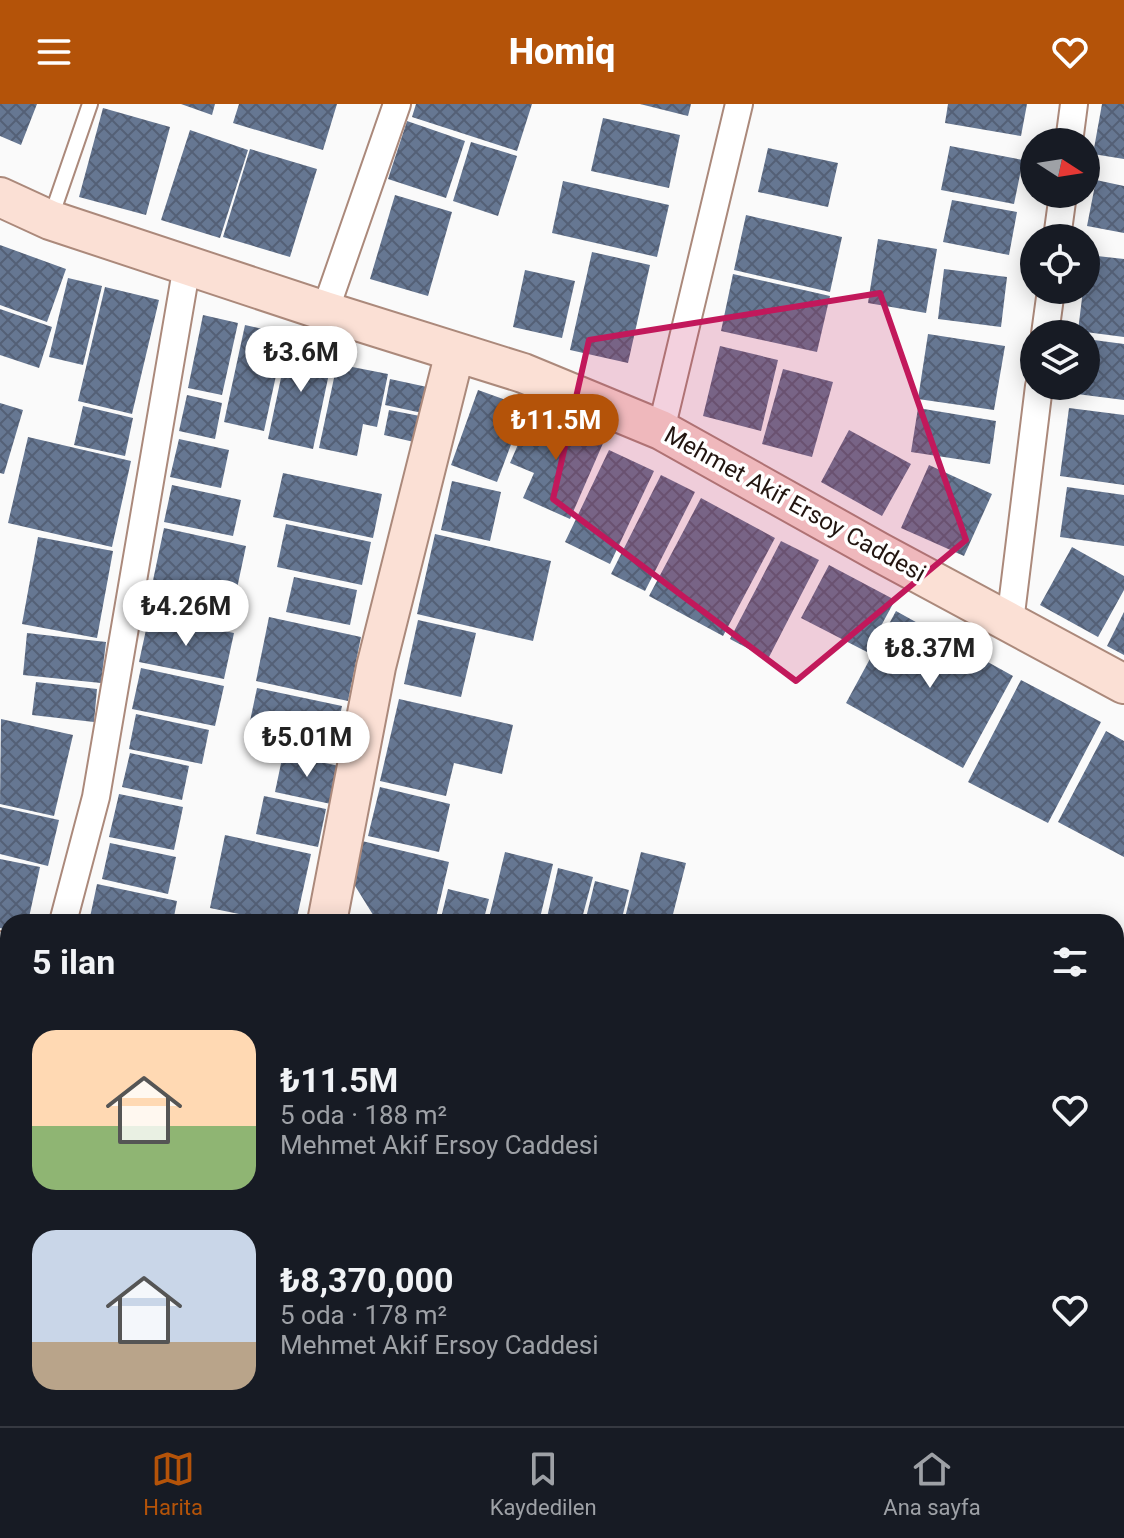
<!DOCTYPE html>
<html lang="tr">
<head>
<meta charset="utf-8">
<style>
	body { margin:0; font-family:Roboto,sans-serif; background:#20242c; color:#f1f3f6; height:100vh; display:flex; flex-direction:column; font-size:30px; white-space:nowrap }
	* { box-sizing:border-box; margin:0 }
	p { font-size:26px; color:#9ea1a6 }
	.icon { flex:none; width:44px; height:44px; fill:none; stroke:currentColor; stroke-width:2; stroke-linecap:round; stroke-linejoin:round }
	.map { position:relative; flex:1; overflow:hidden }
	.details { position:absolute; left:0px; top:810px; width:1124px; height:512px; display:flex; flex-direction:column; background:#171b24; border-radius:24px 24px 0 0; box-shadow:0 4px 20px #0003 }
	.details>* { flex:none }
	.needle { width:52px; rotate:102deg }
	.tools { position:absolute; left:1020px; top:24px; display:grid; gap:16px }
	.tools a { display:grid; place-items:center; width:80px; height:80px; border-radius:50%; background:#171b24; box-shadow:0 4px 20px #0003; font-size:40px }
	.price { position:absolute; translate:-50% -68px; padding:0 18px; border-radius:28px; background:#fff; color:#222; font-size:26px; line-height:52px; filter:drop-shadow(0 2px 4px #0008) }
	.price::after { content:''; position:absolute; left:50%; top:48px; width:24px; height:18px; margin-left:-12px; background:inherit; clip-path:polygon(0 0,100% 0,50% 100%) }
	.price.current { background:#b45309; color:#fff }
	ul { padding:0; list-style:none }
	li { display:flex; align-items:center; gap:24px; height:200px; padding:0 32px }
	li span { display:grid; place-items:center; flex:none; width:224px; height:160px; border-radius:24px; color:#555 }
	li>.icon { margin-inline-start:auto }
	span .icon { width:96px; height:96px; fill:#fffc; stroke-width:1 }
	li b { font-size:34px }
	h2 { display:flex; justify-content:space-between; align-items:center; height:96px; padding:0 32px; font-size:34px }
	header { display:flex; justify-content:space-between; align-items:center; height:104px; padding:0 32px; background:#b45309; color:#fff; font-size:36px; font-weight:800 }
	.tab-bar { display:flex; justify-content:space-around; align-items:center; height:112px; border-top:2px solid #363941; background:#171b24; font-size:22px; color:#9ea1a6 }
	.tab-bar a { display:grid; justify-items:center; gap:4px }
	.tab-bar .current { color:#b45309 }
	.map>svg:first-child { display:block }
	.building { fill:url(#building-cross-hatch) }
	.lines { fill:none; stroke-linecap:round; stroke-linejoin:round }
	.lane-casing { stroke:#ab897b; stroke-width:18 }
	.street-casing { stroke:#ab897b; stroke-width:30 }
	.secondary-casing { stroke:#ab897b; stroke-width:42 }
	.lane { stroke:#fff; stroke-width:14 }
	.street { stroke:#fff; stroke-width:26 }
	.secondary { stroke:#fbe0d5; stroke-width:38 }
	.marked { fill:#c2185b; fill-opacity:0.2; stroke:#c2185b; stroke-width:6; stroke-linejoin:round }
	.labels { text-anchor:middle; stroke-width:7; stroke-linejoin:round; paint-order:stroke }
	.street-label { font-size:24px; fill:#221510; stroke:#fff }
</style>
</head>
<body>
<header><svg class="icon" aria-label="menu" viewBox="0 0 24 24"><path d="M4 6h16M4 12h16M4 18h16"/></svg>Homiq<svg class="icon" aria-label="heart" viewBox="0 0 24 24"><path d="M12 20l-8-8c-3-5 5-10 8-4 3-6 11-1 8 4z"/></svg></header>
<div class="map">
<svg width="1124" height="1322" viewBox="0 0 1124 1322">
	<defs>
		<pattern id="building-cross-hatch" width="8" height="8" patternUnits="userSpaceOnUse" patternTransform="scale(2)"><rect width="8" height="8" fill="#667792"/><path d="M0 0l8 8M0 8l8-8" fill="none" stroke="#546076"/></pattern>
	</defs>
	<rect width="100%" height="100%" fill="#fafafa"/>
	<path class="building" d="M 0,0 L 37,0 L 21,41 L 0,32 Z
		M 181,0 L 215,0 L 212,11 Z
		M 239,0 L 337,0 L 323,46 L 233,19 Z
		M 416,0 L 532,0 L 517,47 L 412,13 Z
		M 640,0 L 691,0 L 688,12 Z
		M 948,0 L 1027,0 L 1021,32 L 945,19 Z
		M 1102,0 L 1124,0 L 1124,55 L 1093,50 Z
		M 103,4 L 170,23 L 146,111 L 79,93 Z
		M 603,14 L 680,31 L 669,84 L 591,67 Z
		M 407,17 L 465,37 L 446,94 L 388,75 Z
		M 190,26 L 248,46 L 220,134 L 161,116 Z
		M 471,38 L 517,52 L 498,112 L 453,97 Z
		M 950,42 L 1023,56 L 1014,100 L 941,86 Z
		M 768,44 L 838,59 L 828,103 L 758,88 Z
		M 250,45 L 317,65 L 290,153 L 223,133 Z
		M 1096,76 L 1124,82 L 1124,129 L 1087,122 Z
		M 563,77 L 669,101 L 657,153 L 552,129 Z
		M 395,91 L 452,108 L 428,192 L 370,175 Z
		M 952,96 L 1017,108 L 1009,151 L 943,138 Z
		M 746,111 L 842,133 L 830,188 L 734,166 Z
		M 878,135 L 937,145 L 926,209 L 868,199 Z
		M 0,141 L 66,165 L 47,218 L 0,201 Z
		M 592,148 L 650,161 L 628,259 L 570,246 Z
		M 1088,151 L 1124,155 L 1124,233 L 1078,227 L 1083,186 L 1086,186 Z
		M 944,165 L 1007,173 L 1001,223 L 938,215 Z
		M 525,166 L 575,177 L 562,234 L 513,223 Z
		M 733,170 L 830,192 L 817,248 L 721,227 Z
		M 68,174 L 102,182 L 83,261 L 49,253 Z
		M 105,183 L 159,196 L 132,310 L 78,297 Z
		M 0,205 L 52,223 L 39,264 L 0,251 Z
		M 203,211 L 238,219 L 222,291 L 188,284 Z
		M 245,221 L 285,230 L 264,327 L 224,318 Z
		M 928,230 L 1005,242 L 994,306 L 918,295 Z
		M 1086,235 L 1124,240 L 1124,296 L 1069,289 L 1070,282 L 1086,282 Z
		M 289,236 L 334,246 L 313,345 L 268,335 Z
		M 720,242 L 778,256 L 761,327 L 703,312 Z
		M 337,260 L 388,270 L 377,323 L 363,320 L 357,352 L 319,344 Z
		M 783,265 L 833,278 L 812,353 L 762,340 Z
		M 390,275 L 441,286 L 436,312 L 385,301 Z
		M 478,286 L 525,303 L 497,378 L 451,361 Z
		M 187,291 L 222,299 L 215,335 L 179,327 Z
		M 0,299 L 23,306 L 4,370 L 0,369 Z
		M 83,302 L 133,314 L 125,352 L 74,341 Z
		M 918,304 L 996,317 L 990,360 L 911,348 Z
		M 1069,304 L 1124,311 L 1124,381 L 1060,372 Z
		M 389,306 L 420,312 L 414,338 L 384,331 Z
		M 533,306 L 604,337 L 570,415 L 523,394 L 534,369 L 510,359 Z
		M 849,326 L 911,360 L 882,412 L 821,378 Z
		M 28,333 L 131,357 L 112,443 L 8,419 Z
		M 179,335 L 229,346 L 221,384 L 170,373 Z
		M 609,346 L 654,367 L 610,460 L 565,438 Z
		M 929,361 L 992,390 L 964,452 L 901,424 Z
		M 283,369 L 382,390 L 373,434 L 273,413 Z
		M 661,371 L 695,388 L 645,487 L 611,470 Z
		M 452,377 L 501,388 L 490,437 L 441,426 Z
		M 172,381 L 241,396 L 233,432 L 164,418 Z
		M 1067,383 L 1124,391 L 1124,442 L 1060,433 Z
		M 701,394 L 775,434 L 723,532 L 649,492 Z
		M 286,420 L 371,438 L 362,481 L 277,463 Z
		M 164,424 L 246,442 L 229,522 L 147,505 Z
		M 435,430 L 551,457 L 533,537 L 417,510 Z
		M 38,433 L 113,447 L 97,534 L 22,520 Z
		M 781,437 L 819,456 L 768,555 L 730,535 Z
		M 1072,443 L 1124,472 L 1124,486 L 1098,533 L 1040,501 Z
		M 829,461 L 895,496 L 867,548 L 801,514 Z
		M 294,473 L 357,486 L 350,521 L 286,508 Z
		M 896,507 L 1013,572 L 963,664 L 846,599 Z
		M 1124,508 L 1124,551 L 1107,542 Z
		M 149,512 L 234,529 L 224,575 L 139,558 Z
		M 269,513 L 361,533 L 348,597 L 256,577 Z
		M 418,516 L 476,529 L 461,593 L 404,580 Z
		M 27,529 L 106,538 L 101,579 L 23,571 Z
		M 141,564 L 224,582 L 215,622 L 132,605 Z
		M 1021,576 L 1101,618 L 1048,719 L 968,678 Z
		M 36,578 L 97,585 L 94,618 L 32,611 Z
		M 257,584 L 342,602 L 331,654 L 246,636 Z
		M 399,595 L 513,621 L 502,670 L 454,659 L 446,692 L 380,677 Z
		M 136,610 L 209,626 L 202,660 L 129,645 Z
		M 1,615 L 73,631 L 54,712 L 0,700 Z
		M 1106,627 L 1124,637 L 1124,753 L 1058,718 Z
		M 130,649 L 189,662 L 182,696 L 122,683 Z
		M 283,650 L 339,662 L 331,700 L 275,688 Z
		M 380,683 L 450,700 L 439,748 L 368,732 Z
		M 119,690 L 183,703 L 174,746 L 109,733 Z
		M 264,692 L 326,705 L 318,743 L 256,730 Z
		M 0,703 L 59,716 L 48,762 L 0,750 Z
		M 225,731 L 311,750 L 296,818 L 277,818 L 210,804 Z
		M 362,737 L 449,758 L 435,818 L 392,818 L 375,814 L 352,777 Z
		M 110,739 L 176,753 L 168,790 L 102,775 Z
		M 505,748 L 553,760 L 539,818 L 488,818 Z
		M 641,748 L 686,759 L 671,818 L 624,818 Z
		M 0,755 L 40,763 L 28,818 L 8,818 L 8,826 L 0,824 Z
		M 558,764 L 593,773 L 581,818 L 546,818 Z
		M 595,777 L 629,786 L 621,818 L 585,818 Z
		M 97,780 L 177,797 L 173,818 L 89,818 Z
		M 448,785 L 489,795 L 483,818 L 440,818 Z
		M 207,810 L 237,817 L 236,818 L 205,818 Z
		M 0,855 L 6,857 L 1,877 L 0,877 Z
		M 1116,933 L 1124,935 L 1117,964 L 1116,964 Z
		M 1123,963 L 1124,963 L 1124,996 L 1116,994 Z
		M 1116,1041 L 1124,1043 L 1124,1124 L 1116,1122 Z
		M 1116,1126 L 1124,1128 L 1124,1175 L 1116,1173 Z
		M 1116,1174 L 1124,1176 L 1124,1214 L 1116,1212 Z
		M 7,1191 L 8,1191 L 8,1264 L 0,1262 L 0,1217 Z
		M 1116,1216 L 1124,1218 L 1124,1243 L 1116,1264 Z
		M 0,1280 L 8,1282 L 8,1314 L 53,1314 L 50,1322 L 0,1322 Z
		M 67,1314 L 100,1314 L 127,1321 L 65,1322 Z
		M 228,1314 L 296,1314 L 294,1322 L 226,1322 Z
		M 558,1314 L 591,1314 L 590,1322 L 557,1320 Z
		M 596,1314 L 633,1314 L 632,1322 L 595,1322 Z
		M 637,1314 L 680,1314 L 680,1322 L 636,1322 Z
		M 685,1314 L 732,1314 L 731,1322 L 684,1322 Z
		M 738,1314 L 801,1314 L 800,1322 L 737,1322 Z
		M 806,1314 L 849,1314 L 848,1322 L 805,1322 Z
		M 853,1314 L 892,1314 L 891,1322 L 852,1322 Z
		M 895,1314 L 929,1314 L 928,1322 L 894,1322 Z
		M 934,1314 L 971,1314 L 971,1322 L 933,1322 Z
		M 975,1314 L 1008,1314 L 1007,1322 L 974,1322 Z
		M 1013,1314 L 1047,1314 L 1046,1322 L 1012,1322 Z
		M 1054,1314 L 1100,1314 L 1104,1315 L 1103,1322 L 1053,1322 Z"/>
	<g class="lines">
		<g class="lane-casing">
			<path id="lane" d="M 51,113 L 90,0"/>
		</g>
		<g class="street-casing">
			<path id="street" d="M 1069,38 L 1074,0
				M 1057,134 L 1063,90
				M 325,207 L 397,0
				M 1045,230 L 1051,186
				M 661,326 L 739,0
				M 1010,518 L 1039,282
				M 63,818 L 96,693 L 187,161
				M 0,841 L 8,843
				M 1116,1019 L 1124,1021
				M 0,1058 L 8,1027
				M 1116,1291 L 1124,1292"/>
		</g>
		<g class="secondary-casing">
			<path id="secondary" d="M 0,93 L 50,116 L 325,207 L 523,269 L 661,326 L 879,448 L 1124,580
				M 327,818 L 376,563 L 455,248
				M 190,1322 L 192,1314"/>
		</g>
		<use href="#lane" class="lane"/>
		<use href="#street" class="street"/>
		<use href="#secondary" class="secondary"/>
	</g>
	<path class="marked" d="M 880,189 L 966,436 L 796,577 L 553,395 L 589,236 Z"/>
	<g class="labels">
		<g class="street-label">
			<text transform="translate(795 400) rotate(29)" y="8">Mehmet Akif Ersoy Caddesi</text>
		</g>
	</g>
</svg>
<div class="tools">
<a><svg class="needle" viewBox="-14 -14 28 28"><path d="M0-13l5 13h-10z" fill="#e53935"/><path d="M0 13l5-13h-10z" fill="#9ea1a6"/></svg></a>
<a><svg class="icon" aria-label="locate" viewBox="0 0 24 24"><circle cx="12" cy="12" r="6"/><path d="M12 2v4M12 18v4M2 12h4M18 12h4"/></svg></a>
<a><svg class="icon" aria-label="layers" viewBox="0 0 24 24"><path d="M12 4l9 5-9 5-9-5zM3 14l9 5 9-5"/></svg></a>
</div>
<b class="price" style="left:301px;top:290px">₺3.6M</b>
<b class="price current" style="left:556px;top:358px">₺11.5M</b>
<b class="price" style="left:186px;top:544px">₺4.26M</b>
<b class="price" style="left:930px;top:586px">₺8.37M</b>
<b class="price" style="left:307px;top:675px">₺5.01M</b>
<section class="details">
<h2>5 ilan<svg class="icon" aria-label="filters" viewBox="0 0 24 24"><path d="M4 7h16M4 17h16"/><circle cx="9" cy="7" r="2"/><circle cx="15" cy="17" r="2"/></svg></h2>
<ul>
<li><span style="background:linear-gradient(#ffd9b3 60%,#8fb573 0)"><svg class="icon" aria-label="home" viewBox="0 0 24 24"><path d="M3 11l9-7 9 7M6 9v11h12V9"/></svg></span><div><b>₺11.5M</b><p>5 oda · 188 m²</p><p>Mehmet Akif Ersoy Caddesi</p></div><svg class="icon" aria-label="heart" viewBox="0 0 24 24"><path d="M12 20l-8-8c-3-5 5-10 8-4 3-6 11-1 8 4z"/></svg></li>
<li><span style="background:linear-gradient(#c9d6e8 70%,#b9a48a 0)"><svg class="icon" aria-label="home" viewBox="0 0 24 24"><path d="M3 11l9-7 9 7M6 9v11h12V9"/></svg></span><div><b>₺8,370,000</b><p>5 oda · 178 m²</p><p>Mehmet Akif Ersoy Caddesi</p></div><svg class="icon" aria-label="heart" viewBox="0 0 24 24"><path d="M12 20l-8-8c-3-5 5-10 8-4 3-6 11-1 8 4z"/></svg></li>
</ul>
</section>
</div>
<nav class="tab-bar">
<a class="current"><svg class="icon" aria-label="map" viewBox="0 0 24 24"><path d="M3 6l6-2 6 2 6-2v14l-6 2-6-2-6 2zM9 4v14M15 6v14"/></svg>Harita</a>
<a><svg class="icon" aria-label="saved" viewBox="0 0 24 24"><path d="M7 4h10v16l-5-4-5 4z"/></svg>Kaydedilen</a>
<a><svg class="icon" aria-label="home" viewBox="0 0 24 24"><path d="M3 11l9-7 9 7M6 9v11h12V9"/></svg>Ana sayfa</a>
</nav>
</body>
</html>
